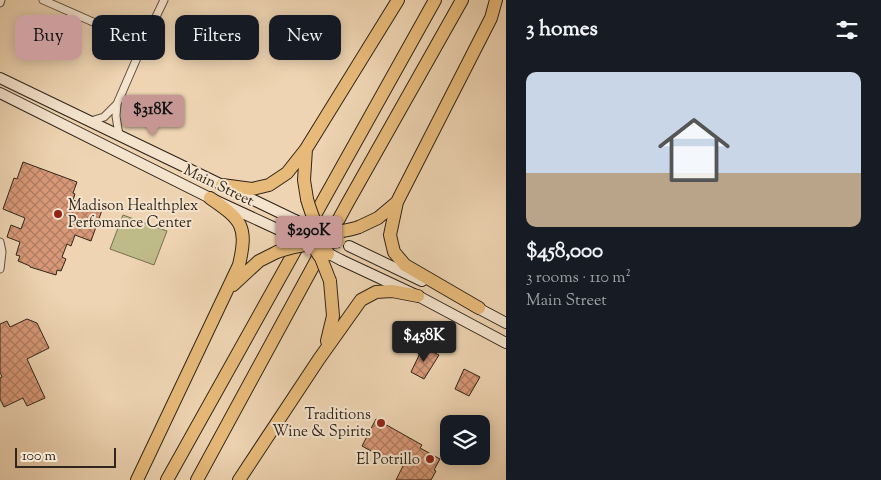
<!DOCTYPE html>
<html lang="en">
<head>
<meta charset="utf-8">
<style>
	body { margin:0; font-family:"Sorts Mill Goudy",serif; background:#20242c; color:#f1f3f6; height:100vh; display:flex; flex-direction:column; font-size:19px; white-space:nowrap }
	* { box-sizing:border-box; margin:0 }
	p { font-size:16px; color:#9ea1a6 }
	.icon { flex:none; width:28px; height:28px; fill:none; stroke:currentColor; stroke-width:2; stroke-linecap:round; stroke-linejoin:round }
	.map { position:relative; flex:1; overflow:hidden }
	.details { display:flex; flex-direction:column; background:#171b24; width:375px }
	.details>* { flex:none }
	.hud { position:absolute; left:15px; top:15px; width:415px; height:45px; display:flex; gap:10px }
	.tools { position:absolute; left:440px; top:415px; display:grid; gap:10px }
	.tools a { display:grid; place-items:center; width:50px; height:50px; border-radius:10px; background:#171b24; box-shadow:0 2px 12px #0003; font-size:25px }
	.scale { position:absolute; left:15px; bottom:12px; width:101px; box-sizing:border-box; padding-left:5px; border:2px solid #2f251a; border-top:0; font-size:14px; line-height:18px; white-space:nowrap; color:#2f251a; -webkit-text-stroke:4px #f4e3cd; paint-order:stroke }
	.price { position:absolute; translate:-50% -42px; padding:0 11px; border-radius:5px; background:#c59692; color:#111; font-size:16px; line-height:32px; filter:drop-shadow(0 1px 2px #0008) }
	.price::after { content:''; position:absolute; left:50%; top:30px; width:15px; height:11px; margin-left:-8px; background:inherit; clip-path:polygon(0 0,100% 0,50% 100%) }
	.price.active { background:#222; color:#fff }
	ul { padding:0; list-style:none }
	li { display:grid; align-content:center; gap:10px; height:265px; padding:0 20px }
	li span { display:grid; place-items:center; height:155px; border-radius:10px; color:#555 }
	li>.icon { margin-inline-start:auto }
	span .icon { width:90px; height:90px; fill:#fffc; stroke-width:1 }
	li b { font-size:21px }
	h2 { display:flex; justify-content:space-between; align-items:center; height:60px; padding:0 20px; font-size:21px }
	.tag { padding:0 18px; border-radius:10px; background:#171b24; box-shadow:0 2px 12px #0003; font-size:18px; line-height:45px }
	.tag.active { background:#c59692; color:#111 }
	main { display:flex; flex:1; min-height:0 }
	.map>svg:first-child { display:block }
	.pitch { fill:#bfbb88; stroke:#777051 }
	.building { fill:url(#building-cross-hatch); stroke:#2f251a }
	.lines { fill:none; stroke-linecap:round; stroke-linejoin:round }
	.minor-casing { stroke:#5f5140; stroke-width:9 }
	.secondary-casing { stroke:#2f251a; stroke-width:12 }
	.motorway-casing { stroke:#2f251a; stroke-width:14 }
	.minor { stroke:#f4e3cd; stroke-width:7 }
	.secondary { stroke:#f4e3cd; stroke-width:10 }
	.motorway { stroke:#e7ba79; stroke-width:12 }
	.secondary-bridge-casing { stroke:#2f251a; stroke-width:12; stroke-linecap:butt }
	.motorway-bridge-casing { stroke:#2f251a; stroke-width:14; stroke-linecap:butt }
	.secondary-bridge { stroke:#f4e3cd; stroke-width:10 }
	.motorway-bridge { stroke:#e7ba79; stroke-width:12 }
	.poi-dot { fill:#8f2418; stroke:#f4e3cd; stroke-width:2 }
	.labels { text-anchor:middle; stroke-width:4; stroke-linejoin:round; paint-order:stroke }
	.street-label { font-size:15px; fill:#2f251a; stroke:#f4e3cd }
	.poi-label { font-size:15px; fill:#2f251a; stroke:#f4e3cd; text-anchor:end }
</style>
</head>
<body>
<main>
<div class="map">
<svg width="506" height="480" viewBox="0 0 506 480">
	<defs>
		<pattern id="building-cross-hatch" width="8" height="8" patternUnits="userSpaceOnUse" patternTransform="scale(1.25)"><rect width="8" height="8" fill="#d99978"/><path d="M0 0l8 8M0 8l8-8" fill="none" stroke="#b07d62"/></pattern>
	</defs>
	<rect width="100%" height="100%" fill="#eed4b2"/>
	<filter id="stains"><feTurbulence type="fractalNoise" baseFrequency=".004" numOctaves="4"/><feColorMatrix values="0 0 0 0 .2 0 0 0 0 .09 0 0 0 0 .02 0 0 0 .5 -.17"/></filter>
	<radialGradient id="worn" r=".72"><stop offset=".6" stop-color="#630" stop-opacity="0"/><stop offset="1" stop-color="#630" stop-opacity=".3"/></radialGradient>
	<path class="pitch" d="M 123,215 L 167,231 L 154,265 L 110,249 Z"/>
	<path class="building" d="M 23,162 L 77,182 L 73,193 L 75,194 L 73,200 L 102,210 L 91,241 L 75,235 L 71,246 L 67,244 L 62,257 L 66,259 L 61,271 L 57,270 L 56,275 L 30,267 L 30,266 L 18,261 L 20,256 L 16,255 L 20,242 L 7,237 L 11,225 L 21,229 L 25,218 L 3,209 L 14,178 L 17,179 Z
		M 27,319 L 37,323 L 49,348 L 27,359 L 45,398 L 27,406 L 23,398 L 4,407 L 0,399 L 0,378 L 2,377 L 0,372 L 0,324 L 7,321 L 10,327 Z
		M 423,347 L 439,355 L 424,379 L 411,372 Z
		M 464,369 L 480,377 L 469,396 L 455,389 Z
		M 376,419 L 422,445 L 420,448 L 440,459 L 434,470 L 436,471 L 431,480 L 396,480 L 403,466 L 390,459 L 389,461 L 362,446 Z"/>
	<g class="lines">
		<g class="minor-casing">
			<path id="minor" d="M 43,0 L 143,44
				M 0,3 L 1,0
				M 91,121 L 104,117 L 117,104
				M 119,135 L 116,116 L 117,104 L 143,44 L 164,0
				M 0,242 L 2,252 L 0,269"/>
		</g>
		<g class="secondary-casing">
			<path id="secondary" d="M 0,78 L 295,220
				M 0,93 L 210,198 L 288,234
				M 349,246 L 422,281
				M 341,260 L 418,296 L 506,343
				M 474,306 L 506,323"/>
		</g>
		<g class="motorway-casing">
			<path id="motorway" d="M 306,149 L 304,180 L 307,199
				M 222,185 L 252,189 L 269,185 L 287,173 L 306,149 L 398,0
				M 359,227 L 378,218 L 397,202
				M 233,285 L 259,261 L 277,252
				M 479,308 L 405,265 L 394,252 L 390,235 L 397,202 L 491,18 L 496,0
				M 327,341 L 333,316 L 330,281
				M 137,480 L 239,265 C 248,226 242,220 210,198
				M 167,480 L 435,0
				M 197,480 L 347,204 L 462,0
				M 239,480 L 319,359 L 361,300 L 376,292 L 392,291 L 418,296"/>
		</g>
		<use href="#minor" class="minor"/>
		<use href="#secondary" class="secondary"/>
		<use href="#motorway" class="motorway"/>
		<g class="secondary-bridge-casing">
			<path id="secondary-bridge" d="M 295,220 L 312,228
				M 322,250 L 341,260"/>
		</g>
		<g class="motorway-bridge-casing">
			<path id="motorway-bridge" d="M 307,199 C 312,218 321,235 328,254
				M 305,224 L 312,245 L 321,258 L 330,281
				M 294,237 C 316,234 338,234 359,227
				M 277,252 C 297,245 317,243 339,241"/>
		</g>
		<use href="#secondary-bridge" class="secondary-bridge"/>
		<use href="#motorway-bridge" class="motorway-bridge"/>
	</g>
	<g class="poi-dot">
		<circle cx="58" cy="214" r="5"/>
		<circle cx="381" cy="423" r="5"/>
		<circle cx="430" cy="459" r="5"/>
	</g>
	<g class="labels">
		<g class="street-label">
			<text transform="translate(219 185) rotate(26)" y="5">Main Street</text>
		</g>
		<g class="poi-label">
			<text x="68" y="210" text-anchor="start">Madison Healthplex<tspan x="68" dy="17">Perfomance Center</tspan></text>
			<text x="371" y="419">Traditions<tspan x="371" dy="17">Wine &amp; Spirits</tspan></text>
			<text x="420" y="464">El Potrillo</text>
		</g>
	</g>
	<rect width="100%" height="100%" filter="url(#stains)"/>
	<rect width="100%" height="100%" fill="url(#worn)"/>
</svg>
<div class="tools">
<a><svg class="icon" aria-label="layers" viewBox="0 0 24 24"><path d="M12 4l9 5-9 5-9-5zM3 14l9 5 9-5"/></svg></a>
</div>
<div class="scale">100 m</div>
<b class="price" style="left:153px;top:137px">$318K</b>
<b class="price" style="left:309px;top:258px">$290K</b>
<b class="price active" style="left:424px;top:363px">$458K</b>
<div class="hud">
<a class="tag active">Buy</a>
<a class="tag">Rent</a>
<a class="tag">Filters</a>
<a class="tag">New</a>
</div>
</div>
<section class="details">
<h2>3 homes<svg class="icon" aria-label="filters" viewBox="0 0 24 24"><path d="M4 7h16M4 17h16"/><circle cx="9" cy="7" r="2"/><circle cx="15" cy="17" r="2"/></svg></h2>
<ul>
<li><span style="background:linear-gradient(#c9d6e8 65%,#b9a48a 0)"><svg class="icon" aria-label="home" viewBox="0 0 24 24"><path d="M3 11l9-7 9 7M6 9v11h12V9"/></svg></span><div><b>$458,000</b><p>3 rooms · 110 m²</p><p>Main Street</p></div></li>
</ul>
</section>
</main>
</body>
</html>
